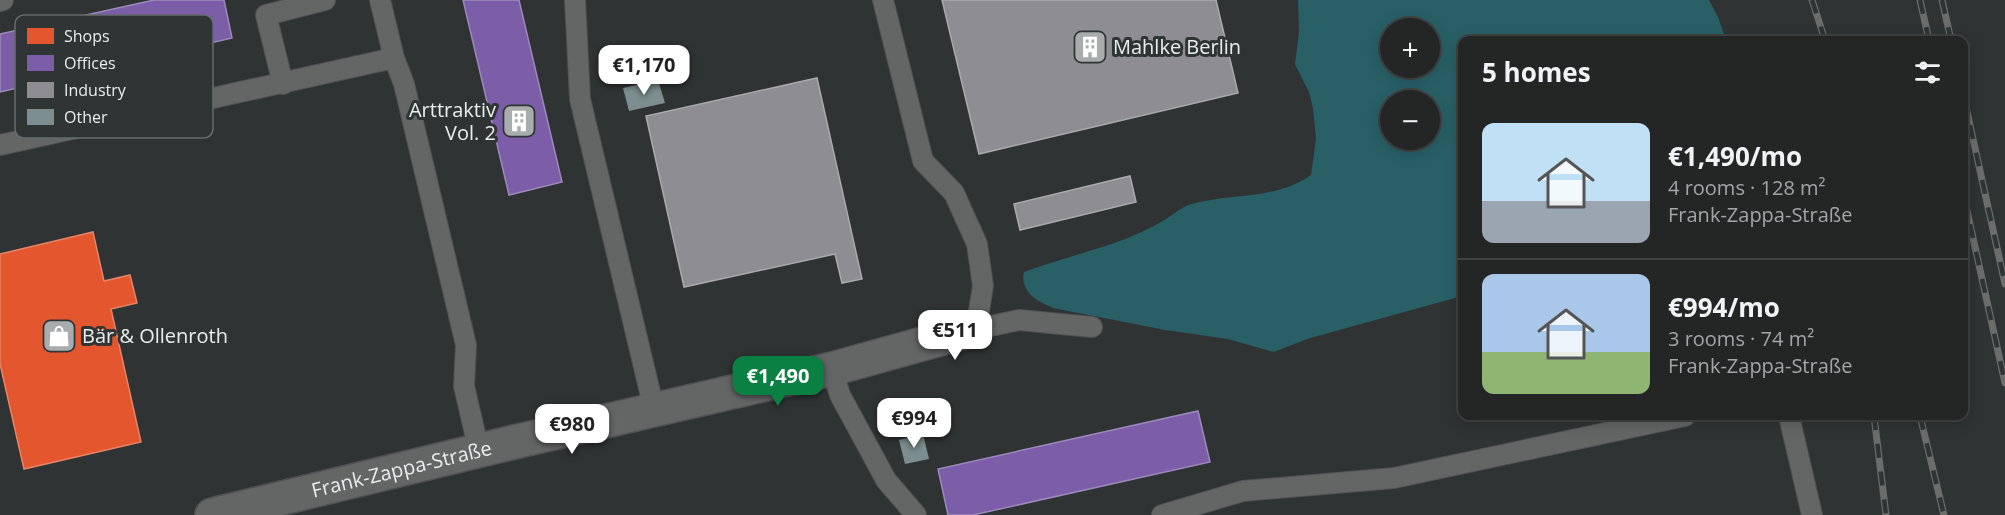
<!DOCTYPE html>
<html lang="en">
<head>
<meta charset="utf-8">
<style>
	body { margin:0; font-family:"Open Sans",sans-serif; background:#303232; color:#f1f3f6; height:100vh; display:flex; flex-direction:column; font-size:22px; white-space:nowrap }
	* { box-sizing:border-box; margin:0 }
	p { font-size:20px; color:#a3a5a7 }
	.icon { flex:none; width:33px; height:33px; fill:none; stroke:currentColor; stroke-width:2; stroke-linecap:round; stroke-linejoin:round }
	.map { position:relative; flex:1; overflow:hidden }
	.details { position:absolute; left:1458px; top:36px; width:510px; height:384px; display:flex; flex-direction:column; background:#242626; border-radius:12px; box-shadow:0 3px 15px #0003,0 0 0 2px #414343 }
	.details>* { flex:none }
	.buttons { position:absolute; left:1380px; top:18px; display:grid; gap:12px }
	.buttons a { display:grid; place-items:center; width:60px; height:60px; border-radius:50%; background:#242626; box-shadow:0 3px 15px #0003,0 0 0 2px #414343; font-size:30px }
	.price { position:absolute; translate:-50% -51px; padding:0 14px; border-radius:12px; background:#fff; color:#222; font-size:20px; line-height:39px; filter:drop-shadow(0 2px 3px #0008) }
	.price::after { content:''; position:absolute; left:50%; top:36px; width:18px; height:14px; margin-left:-9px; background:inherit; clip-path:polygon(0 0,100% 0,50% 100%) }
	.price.selected { background:#0b8043; color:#fff }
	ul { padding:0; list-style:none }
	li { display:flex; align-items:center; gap:18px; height:150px; padding:0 24px }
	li+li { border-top:2px solid #414343 }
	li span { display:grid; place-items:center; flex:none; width:168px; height:120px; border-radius:12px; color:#555 }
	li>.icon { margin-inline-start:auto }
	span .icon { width:72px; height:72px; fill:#fffc; stroke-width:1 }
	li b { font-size:26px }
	h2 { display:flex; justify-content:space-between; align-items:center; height:72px; padding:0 24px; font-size:26px }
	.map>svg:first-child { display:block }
	.forest { fill:#286066; fill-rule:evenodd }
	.shops { fill:#e4572e; stroke:#e68467; stroke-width:1.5 }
	.offices { fill:#7b5ea7; stroke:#9c89bc; stroke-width:1.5 }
	.industry { fill:#8d8d92; stroke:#a9aaad; stroke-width:1.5 }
	.building { fill:#7c8e90 }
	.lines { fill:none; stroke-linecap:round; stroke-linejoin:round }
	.service-casing { stroke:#4f5152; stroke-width:22 }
	.minor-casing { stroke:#4f5152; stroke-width:36 }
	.service { stroke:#646666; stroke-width:20 }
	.minor { stroke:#646666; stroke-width:33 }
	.rail-casing { stroke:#6b6c6c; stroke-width:7 }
	.rail { stroke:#2f3434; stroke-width:4.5; stroke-dasharray:14; stroke-linecap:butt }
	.labels { text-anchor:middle; stroke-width:6; stroke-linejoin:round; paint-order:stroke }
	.poi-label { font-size:20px; fill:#eaeded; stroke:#2f3434; text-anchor:start }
	.street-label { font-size:20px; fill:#eaeded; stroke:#2f3434 }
	.key { fill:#2f3434; stroke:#676c6c; stroke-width:1.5 }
	.key-label { font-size:16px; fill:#eaeded }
</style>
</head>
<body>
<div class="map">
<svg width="2005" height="515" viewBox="0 0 2005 515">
	<rect width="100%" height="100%" fill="#303333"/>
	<path class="forest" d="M 1298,0 L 1709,0 L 1718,17 L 1726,40 L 1462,40 L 1462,296 L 1307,339 L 1274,352 L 1228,339 L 1165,330 L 1058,309 C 1041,304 1019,293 1024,272 C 1059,259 1094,251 1128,238 C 1139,233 1151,228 1161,222 C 1170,217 1179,209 1188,205 C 1230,192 1274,201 1311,175 L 1316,139 L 1313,108 L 1309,92 L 1295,64 L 1299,32 ZM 1390,28 L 1430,28 L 1430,68 L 1390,68 ZM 1390,100 L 1430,100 L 1430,140 L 1390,140 Z"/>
	<path class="shops" d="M 93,232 L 104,281 L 130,275 L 137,303 L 111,309 L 141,442 L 24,469 L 0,364 L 0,254 Z"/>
	<path class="offices" d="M 154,0 L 224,0 L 232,38 L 0,92 L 0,34 Z
		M 463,0 L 519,0 L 562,182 L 509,195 Z
		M 1198,411 L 1210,462 L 973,515 L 948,515 L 938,469 Z"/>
	<path class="industry" d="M 942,0 L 1216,0 L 1238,93 L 979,154 Z
		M 817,78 L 862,279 L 842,283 L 835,254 L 684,287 L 646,116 Z
		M 1130,176 L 1136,202 L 1020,230 L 1014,204 Z"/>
	<path class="building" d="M 658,80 L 665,103 L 629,111 L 623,88 Z
		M 923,434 L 929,459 L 905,464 L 899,440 Z"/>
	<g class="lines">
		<g class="service-casing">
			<path id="service" d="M 380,0 L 394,58 L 404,84 L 466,345 L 464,386 L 479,451
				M 575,0 L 580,99 L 654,409
				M 883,0 L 923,161 L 954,193 L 977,244 L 983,286 L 976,329 L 1019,320 L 1092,327
				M 0,1 L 3,0
				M 283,84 L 266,15 L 325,0
				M 0,145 L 394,58
				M 832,369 L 840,395 L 886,480 L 916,515
				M 1789,416 L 1812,515
				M 1162,515 L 1243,491 L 1394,478 L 1685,416"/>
		</g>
		<g class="minor-casing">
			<g id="minor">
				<path id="s1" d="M 212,515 L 510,443 L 832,369 L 976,329"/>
			</g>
		</g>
		<use href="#service" class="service"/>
		<use href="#minor" class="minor"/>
		<g class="rail-casing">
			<path id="rail" d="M 1812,0 L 1825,40
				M 1920,0 L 1929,40
				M 1942,0 L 1951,40
				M 1964,98 L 2005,284
				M 1964,197 L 2005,383
				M 1874,416 L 1886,515
				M 1920,416 L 1944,515"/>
		</g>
		<use href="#rail" class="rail"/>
	</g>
	<defs>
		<g id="building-square" transform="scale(1.725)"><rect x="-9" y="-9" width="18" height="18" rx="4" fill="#a9acac" stroke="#2f3434"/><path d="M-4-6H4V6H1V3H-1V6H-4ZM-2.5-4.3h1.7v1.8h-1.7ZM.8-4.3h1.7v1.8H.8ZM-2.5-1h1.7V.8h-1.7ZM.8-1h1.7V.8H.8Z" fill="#fff"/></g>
		<g id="shop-square" transform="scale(1.725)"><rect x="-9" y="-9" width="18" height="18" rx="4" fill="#a9acac" stroke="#2f3434"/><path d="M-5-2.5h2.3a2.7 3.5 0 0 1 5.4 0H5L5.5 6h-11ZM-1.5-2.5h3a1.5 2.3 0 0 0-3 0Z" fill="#fff"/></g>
	</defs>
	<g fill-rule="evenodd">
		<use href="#building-square" x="1090" y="47"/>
		<use href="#building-square" x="519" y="121"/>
		<use href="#shop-square" x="59" y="336"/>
	</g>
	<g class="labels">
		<g class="poi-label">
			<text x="1113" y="54">Mahlke Berlin</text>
			<text x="496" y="117" text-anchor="end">Arttraktiv<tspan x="496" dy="23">Vol. 2</tspan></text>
			<text x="82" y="343">Bär &amp; Ollenroth</text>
		</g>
		<g class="street-label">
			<text dy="7" stroke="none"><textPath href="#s1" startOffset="195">Frank-Zappa-Straße</textPath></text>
		</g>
	</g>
	<rect x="15" y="15" width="198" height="123" rx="9" class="key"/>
	<rect x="27" y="28" width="27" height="16" fill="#e4572e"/>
	<rect x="27" y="55" width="27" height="16" fill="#7b5ea7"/>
	<rect x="27" y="82" width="27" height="16" fill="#8d8d92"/>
	<rect x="27" y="109" width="27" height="16" fill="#7c8e90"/>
	<g class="key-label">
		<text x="64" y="42">Shops</text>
		<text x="64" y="69">Offices</text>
		<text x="64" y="96">Industry</text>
		<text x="64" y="123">Other</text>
	</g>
</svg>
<div class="buttons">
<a>+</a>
<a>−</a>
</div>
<b class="price" style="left:644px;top:96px">€1,170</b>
<b class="price" style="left:955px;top:361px">€511</b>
<b class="price selected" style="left:778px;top:407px">€1,490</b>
<b class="price" style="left:914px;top:449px">€994</b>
<b class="price" style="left:572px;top:455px">€980</b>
<section class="details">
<h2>5 homes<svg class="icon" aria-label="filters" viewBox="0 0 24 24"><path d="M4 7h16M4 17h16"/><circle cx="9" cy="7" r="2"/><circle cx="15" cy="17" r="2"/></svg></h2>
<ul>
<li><span style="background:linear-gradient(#bfe0f5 65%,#9aa5b1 0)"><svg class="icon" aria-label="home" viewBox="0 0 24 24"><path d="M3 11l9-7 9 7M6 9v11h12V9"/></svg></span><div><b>€1,490/mo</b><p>4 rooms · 128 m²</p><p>Frank-Zappa-Straße</p></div></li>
<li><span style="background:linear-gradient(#a9c7e8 65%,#8fb573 0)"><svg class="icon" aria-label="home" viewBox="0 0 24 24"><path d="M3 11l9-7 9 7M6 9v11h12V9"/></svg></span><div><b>€994/mo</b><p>3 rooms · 74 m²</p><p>Frank-Zappa-Straße</p></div></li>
</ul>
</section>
</div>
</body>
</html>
